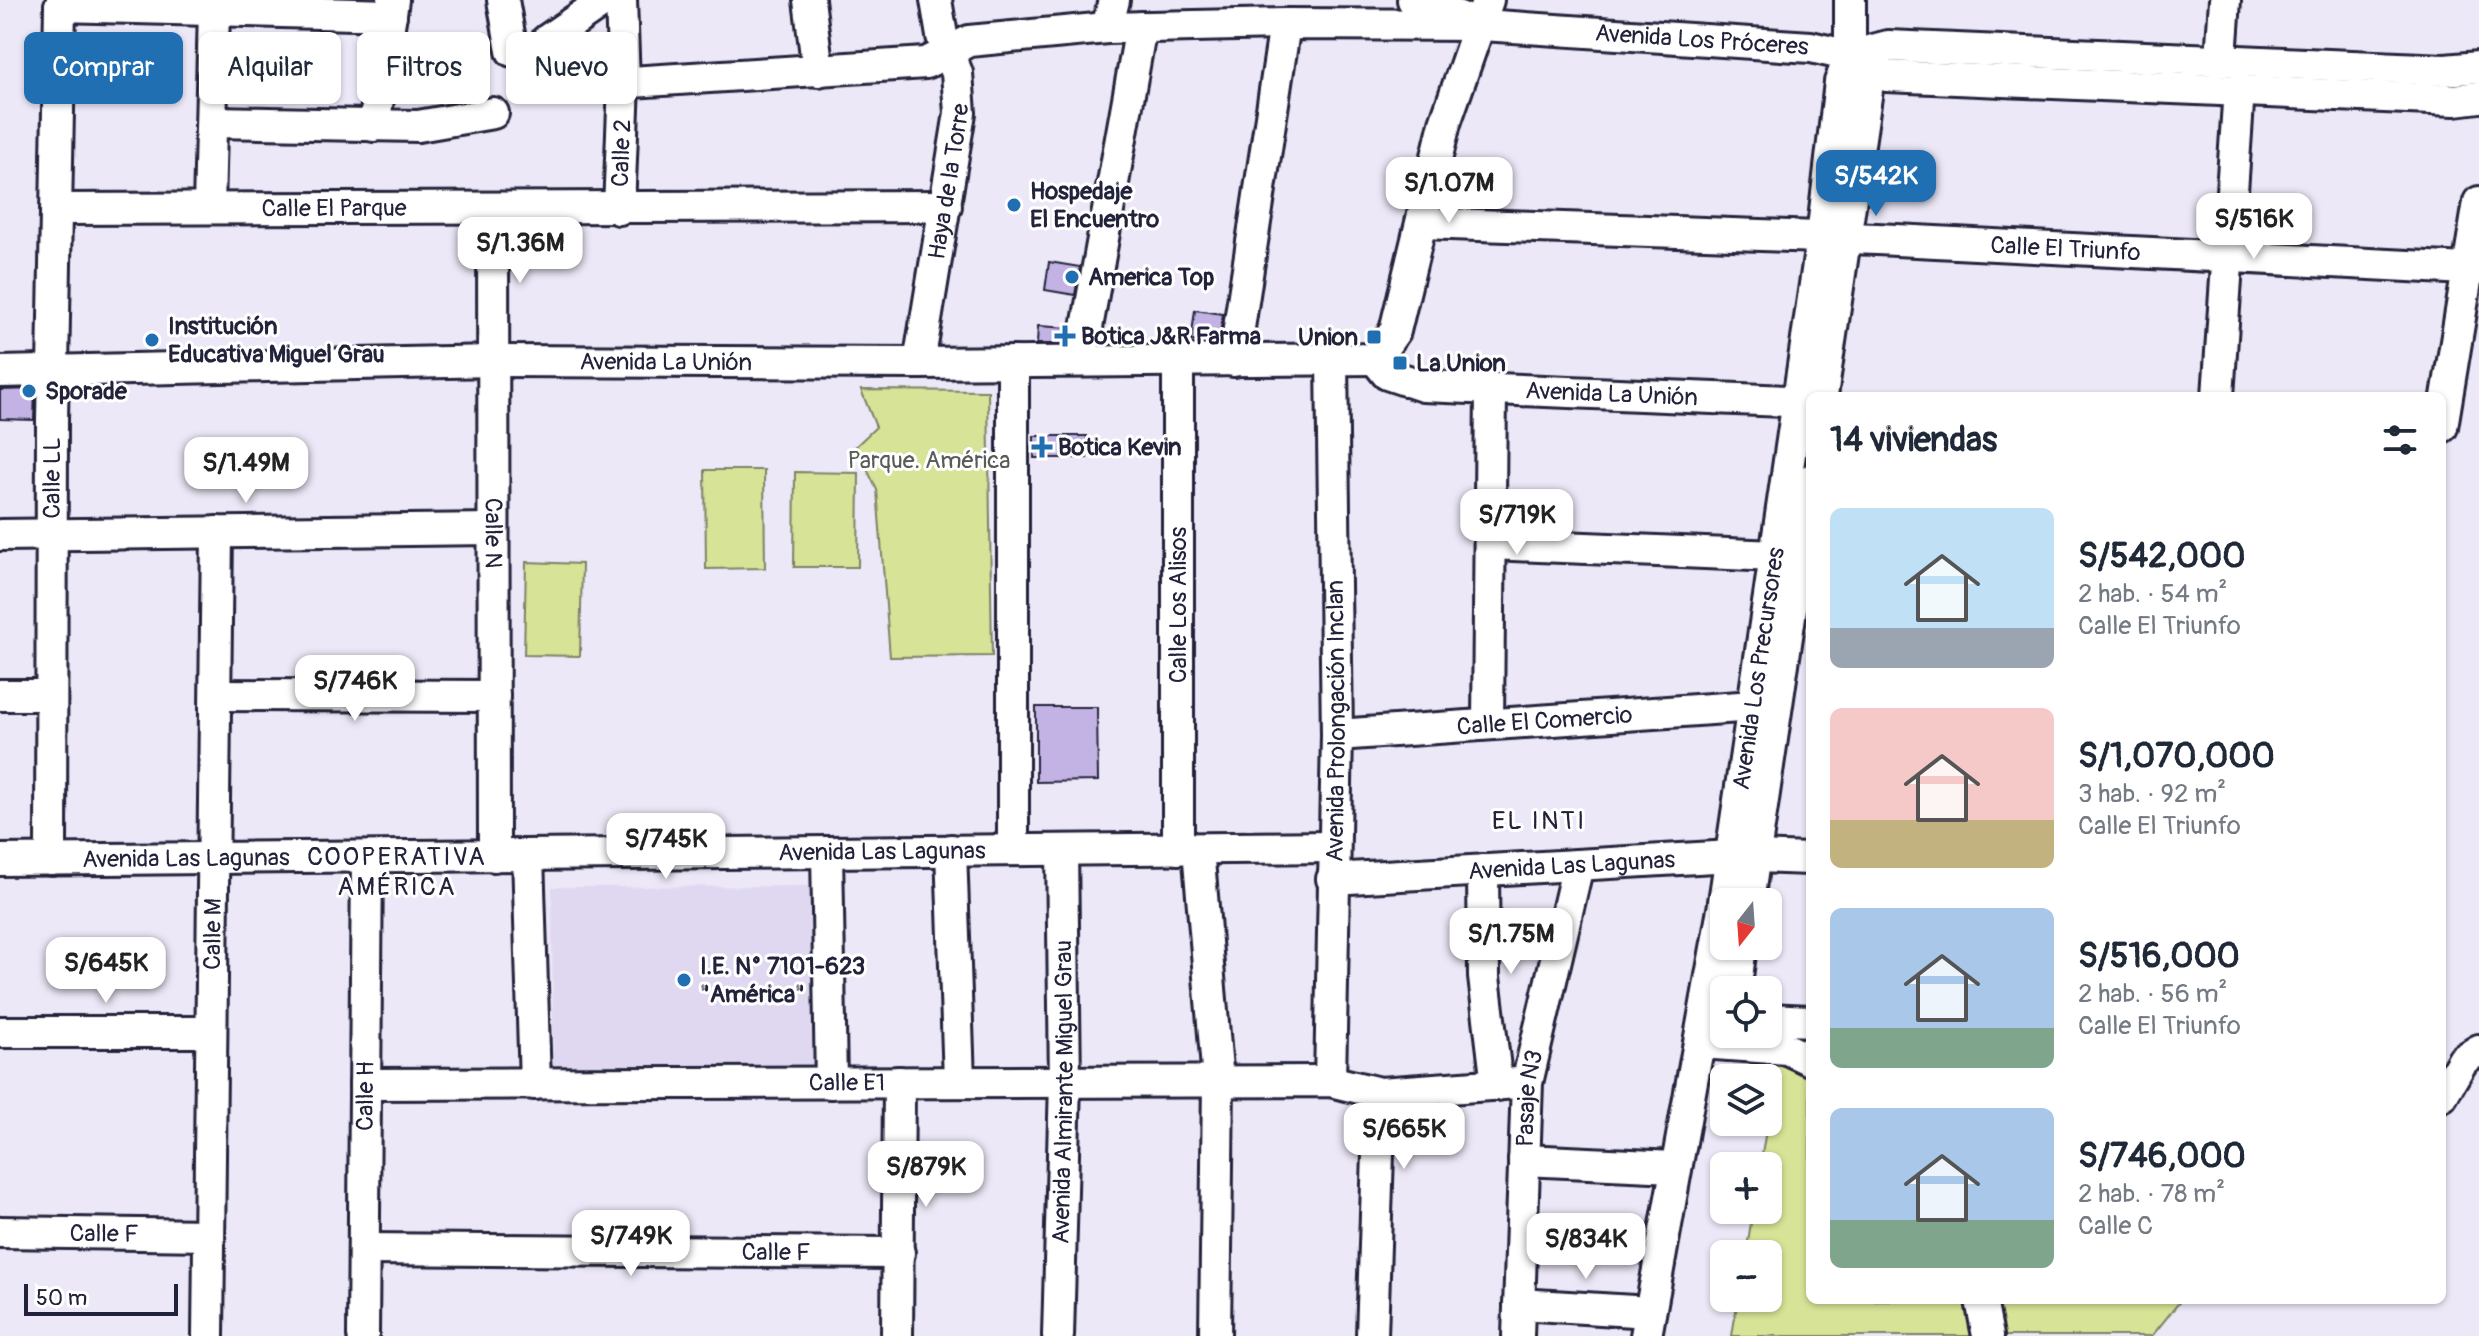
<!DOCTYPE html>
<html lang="es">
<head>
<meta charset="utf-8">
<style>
	body { margin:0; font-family:Pangolin,sans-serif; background:#f2f2f3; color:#1f2937; height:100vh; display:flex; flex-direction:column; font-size:30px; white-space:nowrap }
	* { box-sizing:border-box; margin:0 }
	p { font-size:26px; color:#747a83 }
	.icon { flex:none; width:44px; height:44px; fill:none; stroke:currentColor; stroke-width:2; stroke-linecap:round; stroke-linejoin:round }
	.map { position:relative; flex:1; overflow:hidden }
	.drawer { position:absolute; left:1806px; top:392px; width:640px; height:912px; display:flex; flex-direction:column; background:#fff; border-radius:12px; box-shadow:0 2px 6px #0004 }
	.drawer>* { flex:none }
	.top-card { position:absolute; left:24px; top:32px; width:760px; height:72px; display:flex; gap:16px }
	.needle { width:52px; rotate:197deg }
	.buttons { position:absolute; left:1710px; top:888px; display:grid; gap:16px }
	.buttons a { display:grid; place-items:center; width:72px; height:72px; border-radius:12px; background:#fff; box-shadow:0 2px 6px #0004; font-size:40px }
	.scale { position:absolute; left:24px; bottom:20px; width:154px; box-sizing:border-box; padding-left:8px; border:4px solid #22223b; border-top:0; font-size:22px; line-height:28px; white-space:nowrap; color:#22223b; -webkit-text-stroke:6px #fff; paint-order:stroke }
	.price { position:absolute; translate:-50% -68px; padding:0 18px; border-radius:16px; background:#fff; color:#222; font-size:26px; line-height:52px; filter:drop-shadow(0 2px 4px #0008) }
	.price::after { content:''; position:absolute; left:50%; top:48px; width:24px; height:18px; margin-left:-12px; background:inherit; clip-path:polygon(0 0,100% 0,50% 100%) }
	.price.active { background:#1f6fb2; color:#fff }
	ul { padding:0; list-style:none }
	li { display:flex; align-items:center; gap:24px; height:200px; padding:0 24px }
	li span { display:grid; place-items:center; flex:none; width:224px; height:160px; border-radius:12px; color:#555 }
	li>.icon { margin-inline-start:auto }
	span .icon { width:96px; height:96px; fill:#fffc; stroke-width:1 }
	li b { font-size:34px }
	h2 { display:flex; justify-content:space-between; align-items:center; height:96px; padding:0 24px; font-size:34px }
	.chip { padding:0 28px; border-radius:12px; background:#fff; box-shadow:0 2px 6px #0004; font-size:28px; line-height:72px }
	.chip.active { background:#1f6fb2; color:#fff }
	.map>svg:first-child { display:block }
	.built { fill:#e0d8f1 }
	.green { fill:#d7e396; stroke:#7c8268; stroke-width:2 }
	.building { fill:#c2b3e4; stroke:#22223b; stroke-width:2 }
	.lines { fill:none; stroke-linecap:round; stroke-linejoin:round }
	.minor-casing { stroke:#22223b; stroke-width:36 }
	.minor { stroke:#fff; stroke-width:30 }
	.poi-dot { fill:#1f6fb2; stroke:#fff; stroke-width:3 }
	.labels { text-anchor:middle; stroke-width:6; stroke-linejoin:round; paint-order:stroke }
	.street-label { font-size:24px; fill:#22223b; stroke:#fff }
	.poi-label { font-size:24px; font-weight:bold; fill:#22223b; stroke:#fff; text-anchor:start }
	.park-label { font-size:24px; fill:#585c56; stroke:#fff }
	.neighbourhood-label { font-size:26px; letter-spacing:2px; fill:#22223b; stroke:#fff }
</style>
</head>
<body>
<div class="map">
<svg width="2479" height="1336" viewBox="0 0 2479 1336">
	<rect width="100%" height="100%" fill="#ede8f7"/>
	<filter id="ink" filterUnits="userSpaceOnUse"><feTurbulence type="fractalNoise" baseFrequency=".0125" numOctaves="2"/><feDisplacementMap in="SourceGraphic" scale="16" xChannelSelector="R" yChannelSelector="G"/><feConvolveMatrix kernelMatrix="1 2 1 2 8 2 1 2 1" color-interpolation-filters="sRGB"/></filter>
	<g filter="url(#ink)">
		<path class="built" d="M 814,886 L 816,1074 L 553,1075 L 552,887 Z"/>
		<path class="green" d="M 861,390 L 988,391 L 992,656 L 890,657 L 877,490 L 856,446 L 876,427 Z
			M 705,470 L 764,470 L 765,568 L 706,569 Z
			M 795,472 L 859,473 L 858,567 L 794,567 Z
			M 526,562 L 582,564 L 580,656 L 524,655 Z
			M 1781,1040 L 1810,1042 L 1810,1300 L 2181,1300 L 2152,1336 L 1732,1336 L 1738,1298 L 1768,1298 L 1768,1254 L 1746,1254 L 1753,1210 L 1768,1210 L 1768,1166 L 1760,1166 Z"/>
		<path class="building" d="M 1049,262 L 1080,267 L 1075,295 L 1045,290 Z
			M 1195,310 L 1223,314 L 1219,342 L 1191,341 Z
			M 1038,326 L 1069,328 L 1066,344 L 1037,344 Z
			M 35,389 L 34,420 L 0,419 L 0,390 Z
			M 1034,436 L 1087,436 L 1087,458 L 1034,458 Z
			M 1036,707 L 1097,707 L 1098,781 L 1036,782 Z"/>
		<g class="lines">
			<g class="minor-casing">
				<g id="minor">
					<path d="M 503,0 L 512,51"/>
					<path d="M 809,0 L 818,71"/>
					<path d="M 1413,0 L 1462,18"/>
					<path d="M 60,6 L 391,15"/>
					<path d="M 1107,28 L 1114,0"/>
					<path d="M 547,40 L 605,0"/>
					<path d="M 1850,56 L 1888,46 L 2445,70 L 2479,67"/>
					<path d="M 2221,58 L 2225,0"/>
					<path id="s1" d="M 553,87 L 926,63 L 969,41 L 1107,28 L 1285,24 L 1482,25 L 1811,47 L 1850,56 L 1886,76 L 2455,100 L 2479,97"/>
					<path d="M 213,122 L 418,126 L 493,113"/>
					<path d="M 374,126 L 393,0"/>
					<path d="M 209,208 L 214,9"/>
					<path id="s2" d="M 58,209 L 946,206"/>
					<path id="s3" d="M 493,209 L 494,856"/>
					<path id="s4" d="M 619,209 L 624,83 L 621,0"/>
					<path id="s5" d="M 1422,223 L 1877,239 L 2467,269"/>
					<path id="s6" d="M 1375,359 L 1387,374 L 1423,386 L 1810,402"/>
					<path d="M 1178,360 L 1178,849"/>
					<path d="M 1081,361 L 1141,27"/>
					<path d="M 1234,361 L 1285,24"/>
					<path id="s7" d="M 919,363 L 960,113 L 957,73 L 942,36 L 936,0"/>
					<path id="s8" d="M 0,372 L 493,361 L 919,363 L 1375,359 L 1395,331 L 1445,123 L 1488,0"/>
					<path d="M 1822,396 L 1868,83 L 1850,56"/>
					<path d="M 2218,396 L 2239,89"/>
					<path d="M 2442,427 L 2479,202"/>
					<path d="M 0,535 L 493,529"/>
					<path d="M 1490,544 L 1776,556"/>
					<path d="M 0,695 L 51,695"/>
					<path d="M 216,695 L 494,696"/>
					<path d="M 1488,724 L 1491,388"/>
					<path id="s9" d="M 1337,735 L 1754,706"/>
					<path d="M 1198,849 L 1218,1081 L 1215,1336"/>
					<path d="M 951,850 L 959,1081"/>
					<path d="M 1013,850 L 1013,362"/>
					<path d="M 827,852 L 831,1083"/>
					<path d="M 528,855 L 535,1084"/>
					<path id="s10" d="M 0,860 L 1332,847"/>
					<path id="s11" d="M 51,860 L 52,420 L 60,6 L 64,0"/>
					<path d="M 1483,870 L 1484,977 L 1497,1085"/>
					<path id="s12" d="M 1332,879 L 1732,856 L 1810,859"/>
					<path id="s13" d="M 1724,902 L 1822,237 L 1840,82 L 1850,56 L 1850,0"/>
					<path d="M 1748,902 L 1810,480"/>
					<path d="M 1730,990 L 1736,985 L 1741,946"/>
					<path d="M 1768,1019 L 1810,1021"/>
					<path d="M 0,1032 L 211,1032"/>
					<path d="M 1700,1043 L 1787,1049 L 1810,1060"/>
					<path id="s14" d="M 1330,1081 L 1337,735 L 1332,360"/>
					<path id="s15" d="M 365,1084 L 1330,1081 L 1380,1093 L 1372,1336"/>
					<path d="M 1380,1093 L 1517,1083"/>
					<path d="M 2442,1096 L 2463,1060 L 2479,1050"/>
					<path d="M 1524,1160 L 1674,1167"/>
					<path id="s16" d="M 0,1232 L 209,1235"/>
					<path id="s17" d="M 364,1249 L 899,1253"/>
					<path d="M 1981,1300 L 1988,1336"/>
					<path d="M 1519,1304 L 1650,1312"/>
					<path id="s18" d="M 208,1336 L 217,532"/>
					<path id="s19" d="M 363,1336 L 367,857"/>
					<path d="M 897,1336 L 899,1082"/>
					<path id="s20" d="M 1058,1336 L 1065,1082 L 1062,850"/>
					<path id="s21" d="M 1518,1336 L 1527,1083 L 1578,865"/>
					<path d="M 1646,1336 L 1724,904"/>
				</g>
			</g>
			<use href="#minor" class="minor"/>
		</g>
	</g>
	<g class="poi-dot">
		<circle cx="1014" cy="205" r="8"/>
		<circle cx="1072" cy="277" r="8"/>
		<path d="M1061 324h8v8h8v8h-8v8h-8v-8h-8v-8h8z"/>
		<rect x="1366" y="329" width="16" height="16" rx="4"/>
		<circle cx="152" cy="340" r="8"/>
		<rect x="1392" y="355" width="16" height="16" rx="4"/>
		<circle cx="29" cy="391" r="8"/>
		<path d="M1038 435h8v8h8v8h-8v8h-8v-8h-8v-8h8z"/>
		<circle cx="684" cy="980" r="8"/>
	</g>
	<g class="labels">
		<g class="street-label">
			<text dy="8" stroke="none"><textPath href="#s1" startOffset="1156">Avenida Los Próceres</textPath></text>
			<text dy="8" stroke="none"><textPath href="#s4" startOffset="56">Calle 2</textPath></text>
			<text dy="8" stroke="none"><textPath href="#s7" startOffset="184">Haya de la Torre</textPath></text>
			<text dy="8" stroke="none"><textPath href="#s2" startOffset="276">Calle El Parque</textPath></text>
			<text dy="8" stroke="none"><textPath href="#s5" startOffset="644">Calle El Triunfo</textPath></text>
			<text dy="8" stroke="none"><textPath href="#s8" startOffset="666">Avenida La Unión</textPath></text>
			<text dy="8" stroke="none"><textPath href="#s6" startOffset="246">Avenida La Unión</textPath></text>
			<text dy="8" stroke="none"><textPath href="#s11" startOffset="382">Calle LL</textPath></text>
			<text dy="8" stroke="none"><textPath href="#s3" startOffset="324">Calle N</textPath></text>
			<text transform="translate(1178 605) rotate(-90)" y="8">Calle Los Alisos</text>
			<text dy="8" stroke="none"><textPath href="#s13" startOffset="236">Avenida Los Precursores</textPath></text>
			<text dy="8" stroke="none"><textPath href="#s14" startOffset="360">Avenida Prolongación Inclan</textPath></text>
			<text dy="8" stroke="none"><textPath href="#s9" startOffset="208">Calle El Comercio</textPath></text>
			<text dy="8" stroke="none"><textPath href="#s10" startOffset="882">Avenida Las Lagunas</textPath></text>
			<text dy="8" stroke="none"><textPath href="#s10" startOffset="186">Avenida Las Lagunas</textPath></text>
			<text dy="8" stroke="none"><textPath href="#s12" startOffset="240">Avenida Las Lagunas</textPath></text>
			<text dy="8" stroke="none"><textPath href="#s18" startOffset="402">Calle M</textPath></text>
			<text dy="8" stroke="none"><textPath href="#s15" startOffset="482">Calle E1</textPath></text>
			<text dy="8" stroke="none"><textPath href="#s20" startOffset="244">Avenida Almirante Miguel Grau</textPath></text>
			<text dy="8" stroke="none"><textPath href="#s19" startOffset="240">Calle H</textPath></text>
			<text dy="8" stroke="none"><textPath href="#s21" startOffset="238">Pasaje N3</textPath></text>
			<text dy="8" stroke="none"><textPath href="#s16" startOffset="104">Calle F</textPath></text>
			<text dy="8" stroke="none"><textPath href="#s17" startOffset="412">Calle F</textPath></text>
		</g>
		<g class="poi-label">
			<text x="1030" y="199">Hospedaje<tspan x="1030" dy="28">El Encuentro</tspan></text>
			<text x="1088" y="285">America Top</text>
			<text x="168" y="334">Institución<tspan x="168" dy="28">Educativa Miguel Grau</tspan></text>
			<text x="1081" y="344">Botica J&amp;R Farma</text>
			<text x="1358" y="345" text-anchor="end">Union</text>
			<text x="1416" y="371">La Union</text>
			<text x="45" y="399">Sporade</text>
			<text x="1058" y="455">Botica Kevin</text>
			<text x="700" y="974">I.E. N° 7101-623<tspan x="700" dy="28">"América"</tspan></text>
		</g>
		<g class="park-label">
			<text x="929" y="468">Parque. América</text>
		</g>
		<g class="neighbourhood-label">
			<text x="1539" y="829">EL INTI</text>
			<text x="397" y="865">COOPERATIVA<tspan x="397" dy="30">AMÉRICA</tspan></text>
		</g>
	</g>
</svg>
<div class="buttons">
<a><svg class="needle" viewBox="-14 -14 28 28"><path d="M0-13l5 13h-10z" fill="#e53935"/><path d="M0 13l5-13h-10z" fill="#747a83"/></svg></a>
<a><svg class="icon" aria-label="locate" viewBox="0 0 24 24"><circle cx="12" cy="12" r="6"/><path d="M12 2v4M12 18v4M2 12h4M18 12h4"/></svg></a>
<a><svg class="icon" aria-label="layers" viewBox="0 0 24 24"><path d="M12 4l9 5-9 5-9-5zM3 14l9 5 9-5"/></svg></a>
<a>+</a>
<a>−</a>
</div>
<div class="scale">50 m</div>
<b class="price active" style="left:1876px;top:218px">S/542K</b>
<b class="price" style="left:1449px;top:225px">S/1.07M</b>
<b class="price" style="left:2254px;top:261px">S/516K</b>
<b class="price" style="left:520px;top:285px">S/1.36M</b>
<b class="price" style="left:246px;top:505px">S/1.49M</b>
<b class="price" style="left:1517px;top:557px">S/719K</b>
<b class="price" style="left:355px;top:723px">S/746K</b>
<b class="price" style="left:666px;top:881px">S/745K</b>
<b class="price" style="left:1511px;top:976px">S/1.75M</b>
<b class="price" style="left:106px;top:1005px">S/645K</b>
<b class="price" style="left:1404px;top:1171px">S/665K</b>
<b class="price" style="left:926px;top:1209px">S/879K</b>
<b class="price" style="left:631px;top:1278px">S/749K</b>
<b class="price" style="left:1586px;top:1281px">S/834K</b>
<div class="top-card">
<a class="chip active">Comprar</a>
<a class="chip">Alquilar</a>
<a class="chip">Filtros</a>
<a class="chip">Nuevo</a>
</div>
<section class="drawer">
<h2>14 viviendas<svg class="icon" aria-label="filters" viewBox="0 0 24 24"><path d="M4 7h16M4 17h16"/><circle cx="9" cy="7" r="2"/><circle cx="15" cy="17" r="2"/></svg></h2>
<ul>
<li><span style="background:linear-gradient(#bfe0f5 75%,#9aa5b1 0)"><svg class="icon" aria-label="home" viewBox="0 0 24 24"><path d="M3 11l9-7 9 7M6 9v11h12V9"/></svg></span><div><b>S/542,000</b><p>2 hab. · 54 m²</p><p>Calle El Triunfo</p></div></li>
<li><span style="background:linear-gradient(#f6c9c9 70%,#c2b280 0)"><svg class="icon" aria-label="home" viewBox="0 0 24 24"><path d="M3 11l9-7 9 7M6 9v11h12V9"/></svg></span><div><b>S/1,070,000</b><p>3 hab. · 92 m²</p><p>Calle El Triunfo</p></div></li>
<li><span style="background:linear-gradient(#a9c7e8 75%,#7fa58c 0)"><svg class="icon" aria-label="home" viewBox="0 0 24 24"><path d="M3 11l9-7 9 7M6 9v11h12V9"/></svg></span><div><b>S/516,000</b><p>2 hab. · 56 m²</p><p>Calle El Triunfo</p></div></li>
<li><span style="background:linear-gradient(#a9c7e8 70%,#7fa58c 0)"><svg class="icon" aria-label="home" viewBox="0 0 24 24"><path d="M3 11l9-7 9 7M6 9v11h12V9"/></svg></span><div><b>S/746,000</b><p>2 hab. · 78 m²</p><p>Calle C</p></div></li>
</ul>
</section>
</div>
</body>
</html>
